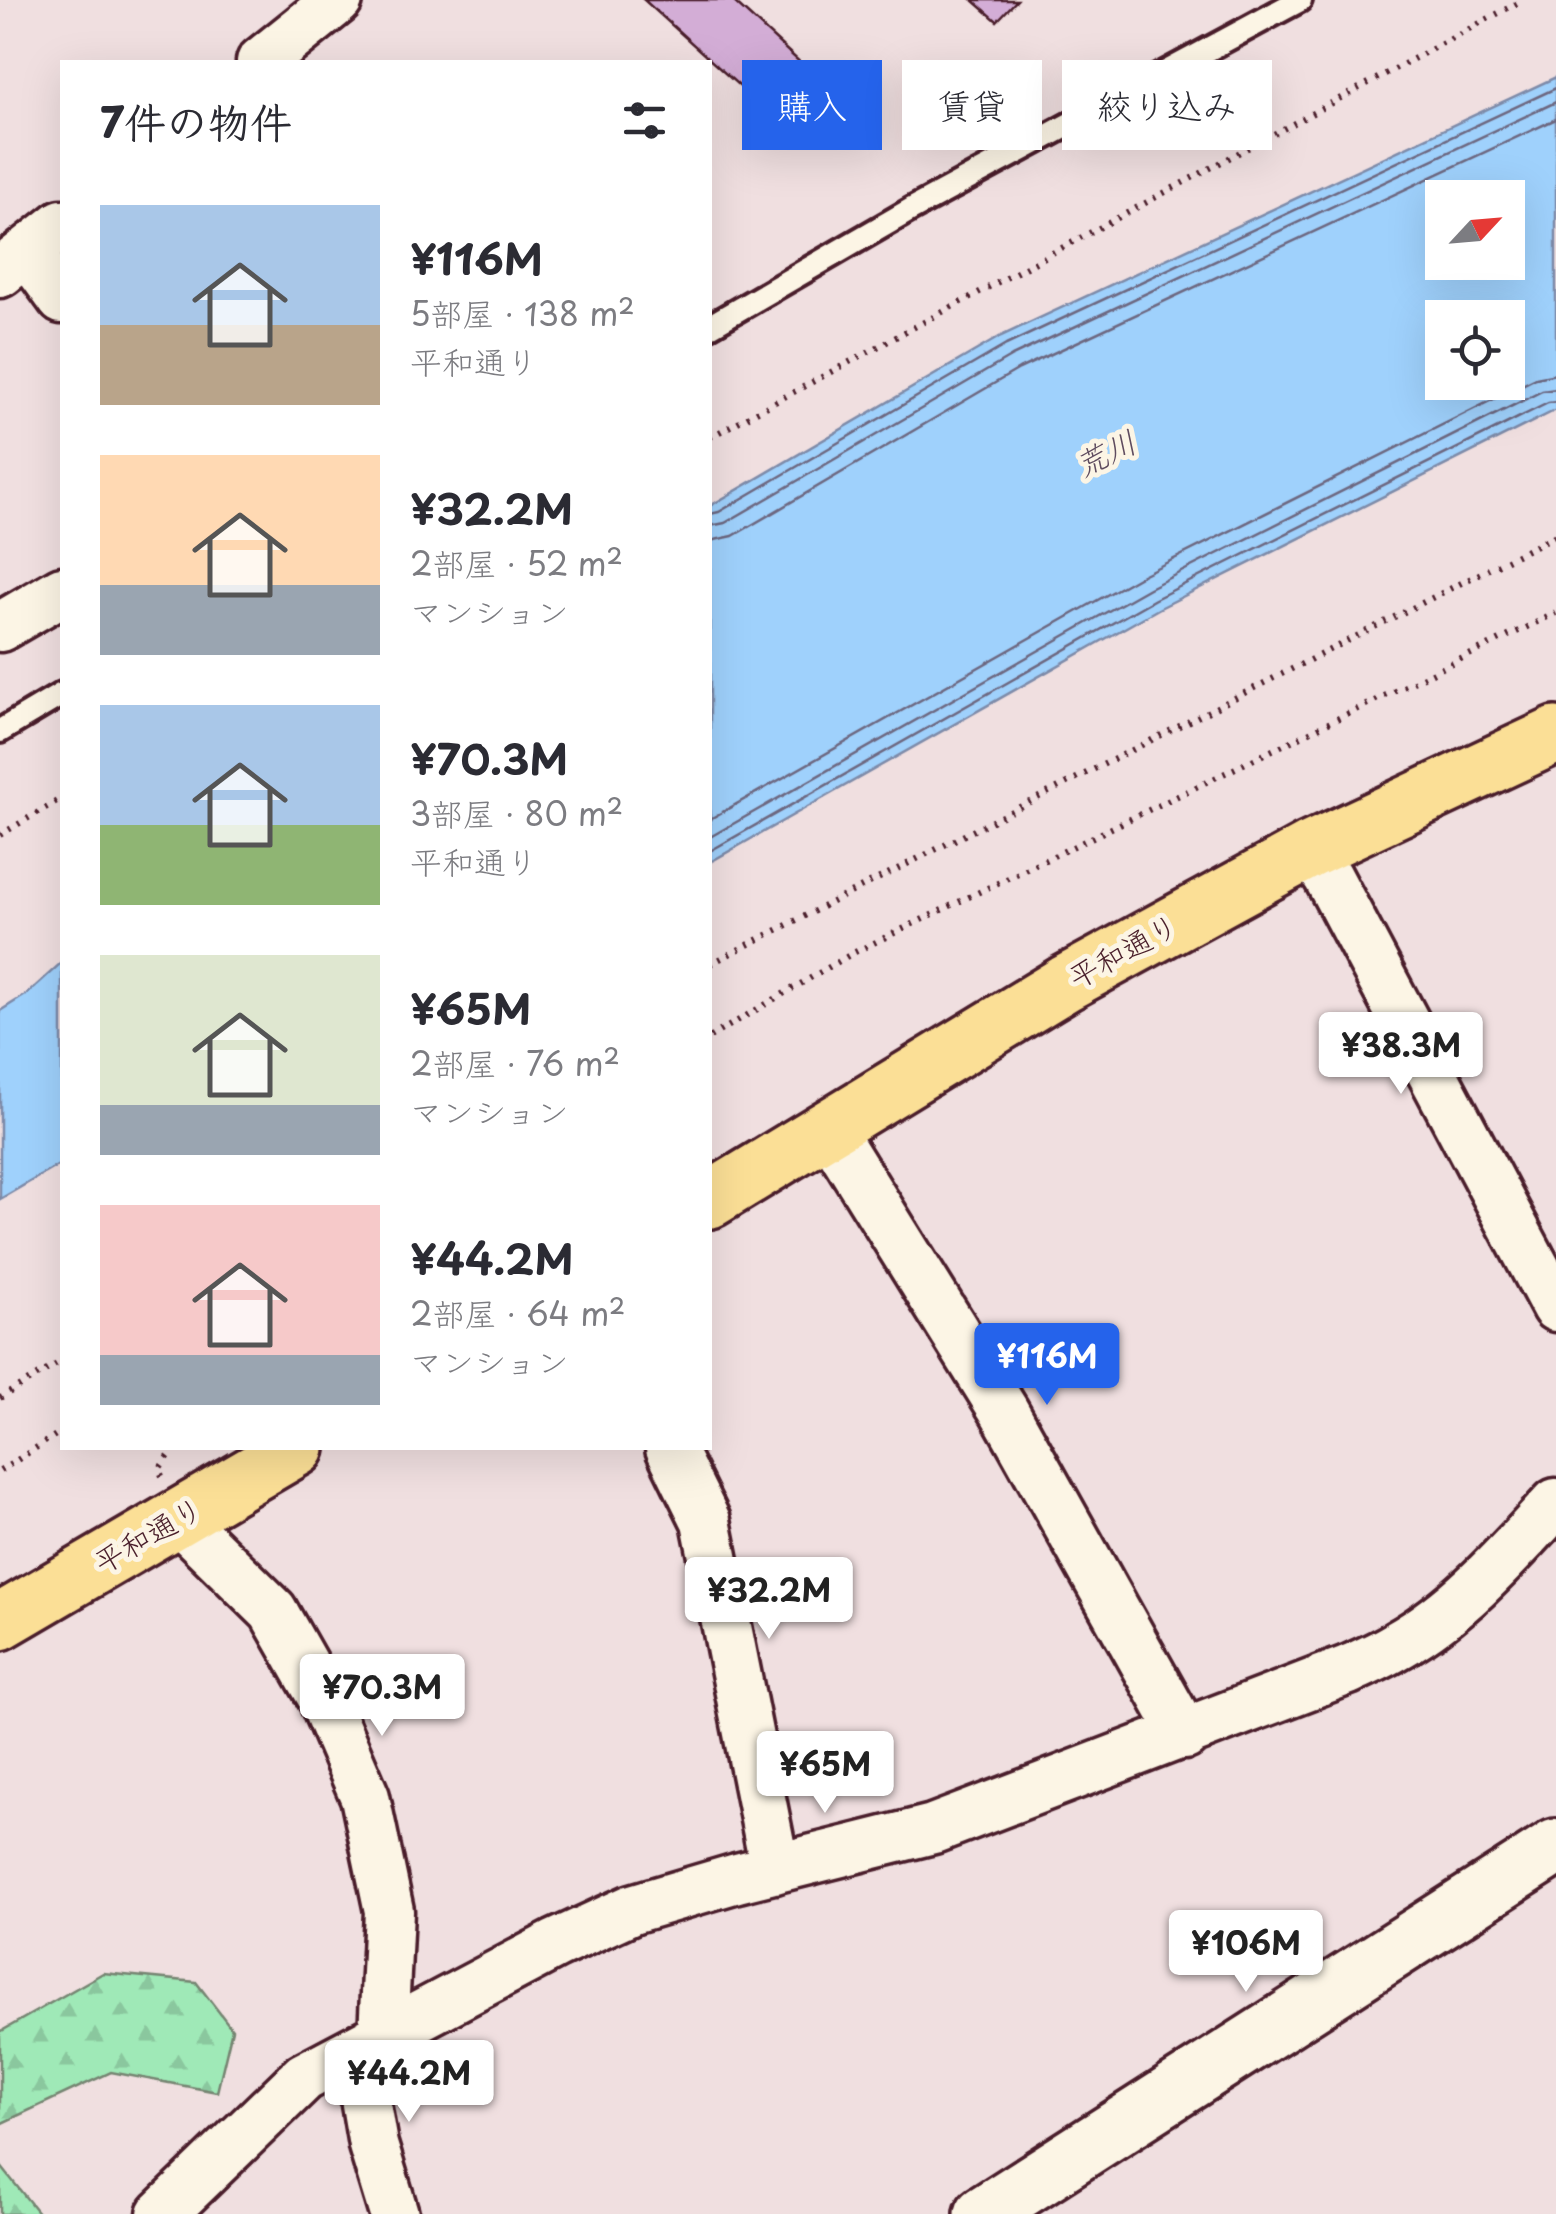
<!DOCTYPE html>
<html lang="ja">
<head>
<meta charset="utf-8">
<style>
	body { margin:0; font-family:"Playpen Sans","Klee One",sans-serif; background:#f7f7f7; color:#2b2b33; height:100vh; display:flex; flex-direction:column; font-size:38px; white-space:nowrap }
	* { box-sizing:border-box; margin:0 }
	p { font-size:32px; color:#7c7c81 }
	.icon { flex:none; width:55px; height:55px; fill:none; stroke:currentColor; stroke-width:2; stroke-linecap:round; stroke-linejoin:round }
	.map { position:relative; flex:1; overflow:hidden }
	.side { position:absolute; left:60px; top:60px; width:652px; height:1390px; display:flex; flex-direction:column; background:#fff; border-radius:0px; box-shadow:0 10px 40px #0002 }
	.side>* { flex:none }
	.guide { position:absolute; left:742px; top:60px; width:662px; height:90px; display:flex; gap:20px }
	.needle { width:65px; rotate:64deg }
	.tools { position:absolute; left:1425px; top:180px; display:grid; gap:20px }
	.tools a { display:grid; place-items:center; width:100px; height:100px; border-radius:0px; background:#fff; box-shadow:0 10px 40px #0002; font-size:50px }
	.price { position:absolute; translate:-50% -85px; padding:0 22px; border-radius:10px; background:#fff; color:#222; font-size:32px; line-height:65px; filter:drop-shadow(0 2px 5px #0008) }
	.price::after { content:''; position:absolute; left:50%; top:60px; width:30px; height:22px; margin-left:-15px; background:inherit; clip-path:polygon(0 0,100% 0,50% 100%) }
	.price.active { background:#2563eb; color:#fff }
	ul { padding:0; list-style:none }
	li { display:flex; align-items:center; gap:30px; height:250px; padding:0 40px }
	li span { display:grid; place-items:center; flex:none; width:280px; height:200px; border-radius:0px; color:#555 }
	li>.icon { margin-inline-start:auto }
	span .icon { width:120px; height:120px; fill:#fffc; stroke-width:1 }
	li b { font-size:42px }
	h2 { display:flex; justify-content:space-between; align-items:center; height:120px; padding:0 40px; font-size:42px }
	.tag { padding:0 35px; border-radius:0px; background:#fff; box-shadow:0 10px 40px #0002; font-size:35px; line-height:90px }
	.tag.active { background:#2563eb; color:#fff }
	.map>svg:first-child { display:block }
	.forest { fill:url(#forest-firs); stroke:#748471; stroke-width:2.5 }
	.water { fill:#9fd1fc; stroke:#7d8aa8; stroke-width:2.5; fill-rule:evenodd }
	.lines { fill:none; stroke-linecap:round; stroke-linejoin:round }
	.shore { stroke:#6c667f; stroke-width:2.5 }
	.building { fill:#d3add6; stroke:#4a1f2b; stroke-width:2.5 }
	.service-casing { stroke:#4a1f2b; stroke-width:30 }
	.minor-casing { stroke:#4a1f2b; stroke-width:55 }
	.tertiary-casing { stroke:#4a1f2b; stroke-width:62 }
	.trunk-casing { stroke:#4a1f2b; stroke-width:62 }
	.path { stroke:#4a1f2b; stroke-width:6; stroke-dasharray:2.5 8; stroke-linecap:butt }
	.service { stroke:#fcf5e5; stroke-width:22 }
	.minor { stroke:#fcf5e5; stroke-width:48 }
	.tertiary { stroke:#fcf5e5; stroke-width:55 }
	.trunk { stroke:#fbdf96; stroke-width:55 }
	.labels { text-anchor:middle; stroke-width:10; stroke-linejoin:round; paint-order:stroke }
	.street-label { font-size:30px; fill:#4a1f2b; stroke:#fcf5e5 }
	.water-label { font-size:32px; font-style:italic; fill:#5f4c5f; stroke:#fcf5e5 }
</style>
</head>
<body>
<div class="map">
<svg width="1556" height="2214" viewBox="0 0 1556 2214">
	<defs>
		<pattern id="forest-firs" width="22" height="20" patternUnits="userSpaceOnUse" patternTransform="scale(2.5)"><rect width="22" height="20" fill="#9fe9b7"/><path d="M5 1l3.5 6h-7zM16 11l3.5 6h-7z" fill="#8ac79e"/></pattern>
	</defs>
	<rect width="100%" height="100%" fill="#f0dfe0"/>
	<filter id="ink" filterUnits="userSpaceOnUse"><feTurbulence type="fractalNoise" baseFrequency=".01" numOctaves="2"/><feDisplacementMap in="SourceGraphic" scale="20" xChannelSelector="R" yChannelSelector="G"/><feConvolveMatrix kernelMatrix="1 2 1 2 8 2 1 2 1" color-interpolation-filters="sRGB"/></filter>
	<g filter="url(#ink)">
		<path class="forest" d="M 103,1973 L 196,1982 L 232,2029 L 217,2092 L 111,2072 L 0,2124 L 0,2032 Z
			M 0,2165 L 39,2214 L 0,2214 Z"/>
		<path class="water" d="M 1556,77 L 1556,410 L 1160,608 L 710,862 L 710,506 L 1001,336 ZM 1442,198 L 1508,198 L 1508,262 L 1442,262 ZM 1442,318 L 1508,318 L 1508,382 L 1442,382 Z
			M 62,962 L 62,1163 L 0,1199 L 0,1011 L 27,994 Z"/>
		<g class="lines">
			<path class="shore" d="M 710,514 L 719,512 L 1006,345 L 1556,88
				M 710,526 L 725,523 L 1012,356 L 1556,102
				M 710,541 L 733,536 L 1019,369 L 1556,119
				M 710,819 L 1142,575 L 1536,378 L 1556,374
				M 710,837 L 1149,588 L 1542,391 L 1556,389
				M 710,851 L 1155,599 L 1548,403 L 1556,402"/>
		</g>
		<path class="building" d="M 644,0 L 732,0 L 805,67 L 769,113 Z
			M 973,0 L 1017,0 L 997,21 Z"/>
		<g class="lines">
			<g class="service-casing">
				<path id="service" d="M 710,326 L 912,209 L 1300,0
					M 0,731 L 62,694"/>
			</g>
			<g class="minor-casing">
				<path id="minor" d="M 261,62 L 338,0
					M 28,252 L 62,299
					M 0,273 L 62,224
					M 0,627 L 62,591
					M 1310,850 L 1328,877 L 1556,1307
					M 829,1129 L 1004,1411 L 1185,1735
					M 670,1448 L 706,1521 L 775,1869
					M 179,1519 L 273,1611 L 323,1699 L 365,1797 L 389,1911 L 383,2035 L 364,2092 L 373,2145 L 394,2214
					M 162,2214 L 304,2077 L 556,1944 L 632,1909 L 737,1878 L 933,1829 L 1348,1670 C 1365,1662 1382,1655 1398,1645 C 1460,1610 1508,1555 1556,1503"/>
			</g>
			<g class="tertiary-casing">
				<path id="tertiary" d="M 983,2214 L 1556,1847"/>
			</g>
			<g class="trunk-casing">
				<path id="trunk" d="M 710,1200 L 1066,983 L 1310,850 L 1556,735
					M 0,1622 L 297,1448"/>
			</g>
			<path class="path" d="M 710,437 L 1523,0
				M 0,835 L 62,798
				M 710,964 L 1556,535
				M 710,1037 L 853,953 L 1556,613
				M 0,1398 L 62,1361
				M 0,1471 L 62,1431
				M 162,1476 L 159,1469 L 175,1448"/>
			<use href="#service" class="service"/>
			<use href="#minor" class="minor"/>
			<use href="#tertiary" class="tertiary"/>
			<use href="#trunk" class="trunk"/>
		</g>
	</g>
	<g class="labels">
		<g class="street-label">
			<text transform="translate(1124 952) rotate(-29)" y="10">平和通り</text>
			<text transform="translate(149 1536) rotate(-30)" y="10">平和通り</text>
		</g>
		<g class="water-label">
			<text transform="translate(1106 454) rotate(-26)" y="11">荒川</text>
		</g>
	</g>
</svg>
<div class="tools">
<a><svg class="needle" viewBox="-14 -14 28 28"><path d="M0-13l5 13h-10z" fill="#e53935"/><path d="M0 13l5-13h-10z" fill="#7c7c81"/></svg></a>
<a><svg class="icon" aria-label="locate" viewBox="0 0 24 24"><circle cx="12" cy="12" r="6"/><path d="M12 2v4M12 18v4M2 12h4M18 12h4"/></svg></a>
</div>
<b class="price" style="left:1401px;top:1097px">¥38.3M</b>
<b class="price active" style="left:1047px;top:1408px">¥116M</b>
<b class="price" style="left:769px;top:1642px">¥32.2M</b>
<b class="price" style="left:382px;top:1739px">¥70.3M</b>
<b class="price" style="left:825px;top:1816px">¥65M</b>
<b class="price" style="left:1246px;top:1995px">¥106M</b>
<b class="price" style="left:409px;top:2125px">¥44.2M</b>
<div class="guide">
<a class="tag active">購入</a>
<a class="tag">賃貸</a>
<a class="tag">絞り込み</a>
</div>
<section class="side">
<h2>7件の物件<svg class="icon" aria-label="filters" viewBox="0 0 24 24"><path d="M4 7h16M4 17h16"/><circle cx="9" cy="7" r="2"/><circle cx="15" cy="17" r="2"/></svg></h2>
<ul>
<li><span style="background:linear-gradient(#a9c7e8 60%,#b9a48a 0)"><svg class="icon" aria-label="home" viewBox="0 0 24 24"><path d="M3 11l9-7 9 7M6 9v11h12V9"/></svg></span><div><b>¥116M</b><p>5部屋 · 138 m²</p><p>平和通り</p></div></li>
<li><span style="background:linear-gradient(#ffd9b3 65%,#9aa5b1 0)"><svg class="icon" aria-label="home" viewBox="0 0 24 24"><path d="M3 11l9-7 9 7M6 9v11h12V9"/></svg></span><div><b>¥32.2M</b><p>2部屋 · 52 m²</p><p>マンション</p></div></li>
<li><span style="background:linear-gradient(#a9c7e8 60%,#8fb573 0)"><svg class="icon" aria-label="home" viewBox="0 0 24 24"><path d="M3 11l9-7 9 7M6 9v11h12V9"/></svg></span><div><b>¥70.3M</b><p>3部屋 · 80 m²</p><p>平和通り</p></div></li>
<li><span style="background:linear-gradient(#dfe7d0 75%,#9aa5b1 0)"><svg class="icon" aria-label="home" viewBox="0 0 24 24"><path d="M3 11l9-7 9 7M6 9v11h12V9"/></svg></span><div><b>¥65M</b><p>2部屋 · 76 m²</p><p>マンション</p></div></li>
<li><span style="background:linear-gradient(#f6c9c9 75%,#9aa5b1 0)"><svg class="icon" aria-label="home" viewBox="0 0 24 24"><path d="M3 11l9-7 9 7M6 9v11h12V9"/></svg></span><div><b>¥44.2M</b><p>2部屋 · 64 m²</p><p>マンション</p></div></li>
</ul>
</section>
</div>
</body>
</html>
